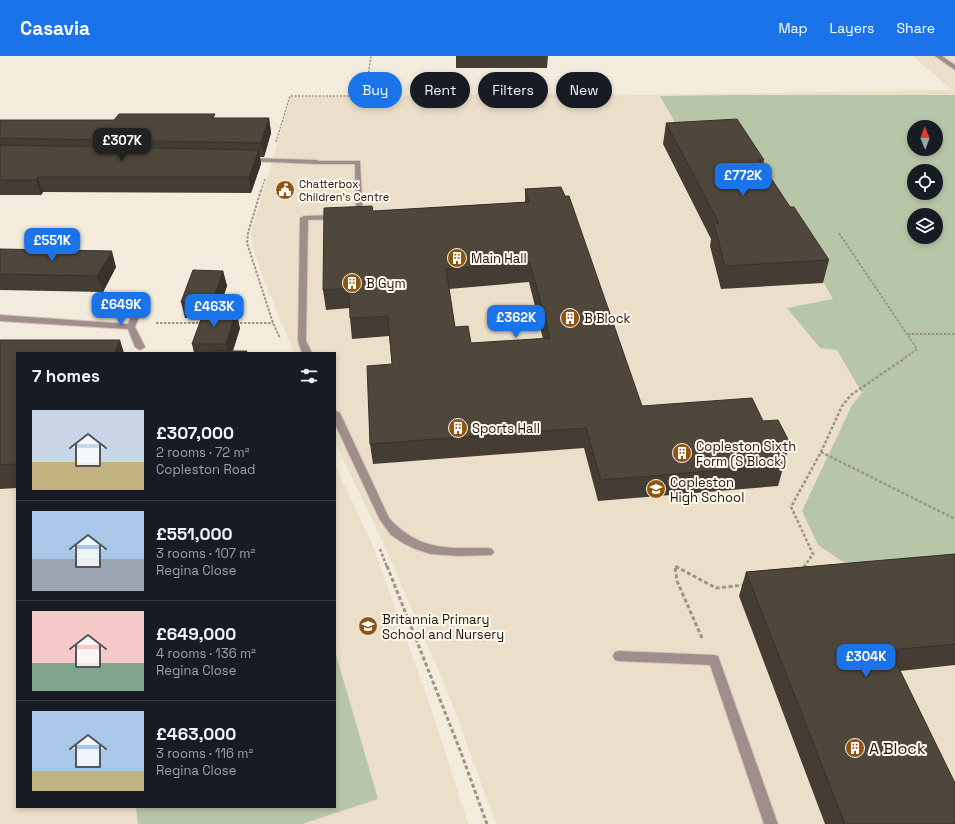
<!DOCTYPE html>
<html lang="en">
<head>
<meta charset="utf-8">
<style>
	body { margin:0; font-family:"Space Grotesk",sans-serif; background:#242831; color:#f1f3f6; height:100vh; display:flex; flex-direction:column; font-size:15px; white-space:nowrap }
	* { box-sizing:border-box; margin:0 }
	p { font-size:13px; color:#9ea1a6 }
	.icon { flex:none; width:22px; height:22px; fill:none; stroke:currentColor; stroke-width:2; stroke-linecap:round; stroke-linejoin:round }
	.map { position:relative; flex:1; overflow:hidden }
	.details { position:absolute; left:16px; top:296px; width:320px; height:456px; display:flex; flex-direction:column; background:#171b24; border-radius:0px; box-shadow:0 2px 6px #0003 }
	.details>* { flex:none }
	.top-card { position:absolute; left:348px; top:16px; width:380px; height:36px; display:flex; gap:8px }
	.needle { width:26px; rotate:359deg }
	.buttons { position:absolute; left:907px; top:64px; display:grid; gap:8px }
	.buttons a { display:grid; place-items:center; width:36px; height:36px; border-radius:50%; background:#171b24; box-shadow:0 2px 6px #0003; font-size:20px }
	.price { position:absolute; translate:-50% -34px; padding:0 9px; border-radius:8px; background:#1a73e8; color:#fff; font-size:13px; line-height:26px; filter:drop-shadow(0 1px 2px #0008) }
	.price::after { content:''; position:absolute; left:50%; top:24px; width:12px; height:9px; margin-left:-6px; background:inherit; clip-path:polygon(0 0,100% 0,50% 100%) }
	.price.current { background:#222; color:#fff }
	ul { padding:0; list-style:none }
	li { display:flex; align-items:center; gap:12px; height:100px; padding:0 16px }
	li+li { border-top:1px solid #363941 }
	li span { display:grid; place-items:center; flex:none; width:112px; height:80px; border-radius:0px; color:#555 }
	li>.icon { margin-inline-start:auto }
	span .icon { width:48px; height:48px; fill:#fffc; stroke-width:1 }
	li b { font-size:17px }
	h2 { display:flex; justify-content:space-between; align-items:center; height:48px; padding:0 16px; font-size:17px }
	.tag { padding:0 14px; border-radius:18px; background:#171b24; box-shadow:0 2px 6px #0003; font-size:14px; line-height:36px }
	.tag.current { background:#1a73e8; color:#fff }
	header { display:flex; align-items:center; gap:24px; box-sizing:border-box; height:56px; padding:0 20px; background:#1a73e8; color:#fff }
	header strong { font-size:19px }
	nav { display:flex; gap:22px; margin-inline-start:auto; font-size:14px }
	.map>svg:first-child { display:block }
	.built { fill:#ebdfc9; fill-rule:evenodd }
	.green { fill:#b8c6a8; fill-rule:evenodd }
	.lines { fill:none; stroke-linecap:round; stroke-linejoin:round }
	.lane-casing { stroke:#d0c9bb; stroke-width:2 }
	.street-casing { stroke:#d0c9bb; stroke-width:2 }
	.path-far3 { stroke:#9b9589; stroke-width:1.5; stroke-dasharray:2 1.5; stroke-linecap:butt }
	.path-far2 { stroke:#9b9589; stroke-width:2; stroke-dasharray:2.5 1.5; stroke-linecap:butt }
	.path-far1 { stroke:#9b9589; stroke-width:2.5; stroke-dasharray:3 2; stroke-linecap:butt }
	.path { stroke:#9b9589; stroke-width:3; stroke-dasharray:4 2.5; stroke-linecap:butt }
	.lane { fill:#a18d8b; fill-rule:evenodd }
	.street { fill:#a18d8b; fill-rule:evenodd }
	.wall { fill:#453d34; fill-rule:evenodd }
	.shaded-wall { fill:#38322a }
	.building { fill:#50473c; stroke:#38322a; fill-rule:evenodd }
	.labels { text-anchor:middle; stroke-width:4; stroke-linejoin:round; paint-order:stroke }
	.far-poi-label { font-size:11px; fill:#1a1711; stroke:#fff8ec; text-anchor:start }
	.poi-label { font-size:13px; fill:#1a1711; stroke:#fff8ec; text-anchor:start }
	.near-poi-label { font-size:16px; fill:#1a1711; stroke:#fff8ec; text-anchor:start }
</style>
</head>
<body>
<header>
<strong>Casavia</strong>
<nav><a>Map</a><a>Layers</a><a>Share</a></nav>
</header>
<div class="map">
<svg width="955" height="768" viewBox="0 0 955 768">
	<rect width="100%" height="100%" fill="#f3ebdb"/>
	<path class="built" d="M 913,0 L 955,0 L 955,768 L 496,768 L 447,634 L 380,480 L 335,386 L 335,297 L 294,297 L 262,219 L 252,187 L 251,177 L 291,41 L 540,38 L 631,39 L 952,34 ZM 914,71 L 936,71 L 936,93 L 914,93 ZM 914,115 L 936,115 L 936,137 L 914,137 ZM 914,159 L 936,159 L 936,181 L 914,181 Z
		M 0,352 L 17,352 L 17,751 L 335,751 L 335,409 L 371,485 L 432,655 L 468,768 L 0,768 Z"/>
	<path class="green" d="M 731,39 L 955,39 L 955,508 L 855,514 L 818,489 L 802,455 L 852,349 L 862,337 L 837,294 L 820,292 L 787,252 L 833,243 L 736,71 L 678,72 L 660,40 ZM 914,71 L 936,71 L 936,93 L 914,93 ZM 914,115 L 936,115 L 936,137 L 914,137 ZM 914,159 L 936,159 L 936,181 L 914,181 Z
		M 335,595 L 378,743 L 302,768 L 138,768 L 136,751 L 335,751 Z"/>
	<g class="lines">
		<g class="lane-casing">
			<path id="lane" d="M 935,0 L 942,0 L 955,9 L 955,14 Z
				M 315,105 L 360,105 L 363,162 L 358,162 L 354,160 L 356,158 L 355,108 L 317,108 L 315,107 Z
				M 336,159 L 340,161 L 339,163 L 308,164 L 306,285 L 312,297 L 302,297 L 298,285 L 300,162 L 304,160 Z
				M 335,354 L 340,357 L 389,462 C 419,495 446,492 488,492 L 492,493 L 494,496 L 492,499 L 459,500 L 431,498 L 415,493 L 403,487 L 391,479 L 380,464 L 335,368 Z
				M 619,595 L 714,599 L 718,600 L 778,768 L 764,768 L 710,609 L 619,605 L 615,604 L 613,600 L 615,596 Z"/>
		</g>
		<g class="street-casing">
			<path id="street" d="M 248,102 L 317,104 L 321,106 L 317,108 L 246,105 L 244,104 Z
				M 140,246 L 144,249 L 135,271 L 145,291 L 140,294 L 135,291 L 128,273 L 0,265 L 0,259 L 128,268 L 136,249 Z"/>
		</g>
		<path class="path-far3" d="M 276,86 L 290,40 L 365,40 L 371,0
			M 261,135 L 265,123"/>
		<path class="path-far2" d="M 261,134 L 248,177 L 247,187 L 273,267 L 280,282
			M 839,177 L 917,293 L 903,303
			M 156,267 L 203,267
			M 236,267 L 273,267
			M 908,278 L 955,278"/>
		<path class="path-far1" d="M 821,396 L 955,463
			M 380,493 L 387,511
			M 675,511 L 676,511
			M 804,511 L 813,498 L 791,451 L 821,396 L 842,350 L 851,339 L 905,302"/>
		<path class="path" d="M 387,510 L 460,694 L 487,768
			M 802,513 L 805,510
			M 702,582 L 677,525 L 675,510 L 716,532 L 745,529"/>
		<use href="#lane" class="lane"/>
		<use href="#street" class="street"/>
	</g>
	<path class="wall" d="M 456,0 L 548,0 L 547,12 L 456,12 Z
		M 216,62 L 269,62 L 271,77 L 264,101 L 260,101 L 261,108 L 251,137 L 43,136 L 41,139 L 0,139 L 0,64 L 114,64 Z
		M 666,67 L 764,104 L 763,110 L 790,151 L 829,204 L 823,227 L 721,233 L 710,190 L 711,183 L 663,88 Z
		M 525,133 L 642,350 L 763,365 L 790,387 L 784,407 L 784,409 L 778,430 L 598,445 L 584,392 L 373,408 L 370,388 L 392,308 L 389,280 L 352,283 L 350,262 L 350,252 L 326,254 L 323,234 L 373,155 L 525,146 ZM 529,226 L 543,283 L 471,287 L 455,271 L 449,233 Z
		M 0,193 L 116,211 L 103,236 L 0,234 Z
		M 223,215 L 227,230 L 218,255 L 240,272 L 233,295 L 247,295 L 247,297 L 194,297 L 192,288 L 202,262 L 185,262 L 181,246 Z
		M 0,284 L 17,297 L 17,432 L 0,433 Z
		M 955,498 L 955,609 L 900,615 L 955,768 L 825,768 L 739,540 L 746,516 Z"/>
	<path class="shaded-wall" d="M 269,62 L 271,77 L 264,101 L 261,87 Z
		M 259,94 L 261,108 L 251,137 L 249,121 Z
		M 38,121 L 43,136 L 41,139 L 36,124 Z
		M 112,195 L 116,211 L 103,236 L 97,220 Z
		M 223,215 L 227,230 L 216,262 L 212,246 Z
		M 236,255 L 240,272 L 232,297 L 228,297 L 226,288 Z
		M 120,284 L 124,297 L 114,297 Z"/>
	<path class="building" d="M 119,58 L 215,58 L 213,62 L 269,62 L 261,87 L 0,82 L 0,64 L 114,64 Z
		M 737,63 L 764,104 L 759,104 L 790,151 L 794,151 L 829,204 L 725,210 L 714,168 L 719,167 L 666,67 Z
		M 0,89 L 259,94 L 249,121 L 38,121 L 36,124 L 0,124 Z
		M 561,131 L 565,140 L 569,140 L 642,350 L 752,342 L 763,365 L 778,364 L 790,387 L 775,389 L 784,409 L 601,424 L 586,372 L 370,388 L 367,310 L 392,308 L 388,260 L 350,262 L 349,232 L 323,234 L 324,152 L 372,150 L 373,155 L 529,146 L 525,133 ZM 530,206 L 550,282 L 471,287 L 468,270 L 455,271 L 446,213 Z
		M 0,193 L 112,195 L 97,220 L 0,218 Z
		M 193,214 L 223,215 L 212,246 L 181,246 Z
		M 204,255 L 236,255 L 226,288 L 192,288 Z
		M 0,284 L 120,284 L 114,297 L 17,297 L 17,408 L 0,409 Z
		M 212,295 L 247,295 L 246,297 L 211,297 Z
		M 955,498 L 955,588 L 890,594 L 955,727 L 955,768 L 845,768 L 746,516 Z"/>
	<defs>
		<g id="civic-disc" transform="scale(1)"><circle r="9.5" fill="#8f5511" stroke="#fff8ec"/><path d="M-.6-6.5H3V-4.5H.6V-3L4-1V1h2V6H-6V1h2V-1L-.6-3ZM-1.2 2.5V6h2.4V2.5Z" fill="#fff"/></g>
		<g id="building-disc" transform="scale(1)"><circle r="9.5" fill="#8f5511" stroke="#fff8ec"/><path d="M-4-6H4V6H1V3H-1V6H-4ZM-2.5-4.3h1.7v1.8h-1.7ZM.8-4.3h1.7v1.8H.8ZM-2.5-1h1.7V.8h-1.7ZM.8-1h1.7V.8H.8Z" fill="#fff"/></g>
		<g id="school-disc" transform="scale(1)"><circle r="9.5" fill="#8f5511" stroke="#fff8ec"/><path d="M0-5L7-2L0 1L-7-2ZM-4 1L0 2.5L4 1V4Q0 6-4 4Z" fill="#fff"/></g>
	</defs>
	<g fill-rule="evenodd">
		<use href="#civic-disc" x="285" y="134"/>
		<use href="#building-disc" x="457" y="202"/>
		<use href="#building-disc" x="352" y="227"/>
		<use href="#building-disc" x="570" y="262"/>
		<use href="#building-disc" x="458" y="372"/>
		<use href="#building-disc" x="682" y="397"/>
		<use href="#school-disc" x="656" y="433"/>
		<use href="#school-disc" x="368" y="570"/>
		<use href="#building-disc" x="855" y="692"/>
	</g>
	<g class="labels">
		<g class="far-poi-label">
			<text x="299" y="132">Chatterbox<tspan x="299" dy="13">Children's Centre</tspan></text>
		</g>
		<g class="poi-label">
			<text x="471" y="207">Main Hall</text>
			<text x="366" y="232">B Gym</text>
			<text x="584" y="267">B Block</text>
			<text x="472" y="377">Sports Hall</text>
			<text x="696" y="395">Copleston Sixth<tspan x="696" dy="15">Form (S Block)</tspan></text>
			<text x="670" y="431">Copleston<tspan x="670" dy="15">High School</tspan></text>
			<text x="382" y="568">Britannia Primary<tspan x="382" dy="15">School and Nursery</tspan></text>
		</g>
		<g class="near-poi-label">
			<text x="869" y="698">A Block</text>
		</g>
	</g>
</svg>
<div class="buttons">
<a><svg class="needle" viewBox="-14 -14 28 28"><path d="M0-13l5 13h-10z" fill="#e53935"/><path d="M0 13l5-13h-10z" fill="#9ea1a6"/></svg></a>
<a><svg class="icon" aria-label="locate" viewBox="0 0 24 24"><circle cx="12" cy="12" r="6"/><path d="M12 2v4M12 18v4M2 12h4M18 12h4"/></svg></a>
<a><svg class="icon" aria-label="layers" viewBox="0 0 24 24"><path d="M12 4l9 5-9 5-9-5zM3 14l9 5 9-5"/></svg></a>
</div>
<b class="price current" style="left:122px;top:106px">£307K</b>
<b class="price" style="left:743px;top:141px">£772K</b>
<b class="price" style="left:52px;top:206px">£551K</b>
<b class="price" style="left:121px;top:270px">£649K</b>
<b class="price" style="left:214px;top:272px">£463K</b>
<b class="price" style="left:516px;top:283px">£362K</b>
<b class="price" style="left:866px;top:622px">£304K</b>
<div class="top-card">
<a class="tag current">Buy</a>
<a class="tag">Rent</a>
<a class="tag">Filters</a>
<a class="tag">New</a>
</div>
<section class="details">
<h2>7 homes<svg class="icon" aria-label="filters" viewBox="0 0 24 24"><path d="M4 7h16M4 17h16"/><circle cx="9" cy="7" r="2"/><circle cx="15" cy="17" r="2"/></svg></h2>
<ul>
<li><span style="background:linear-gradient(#c9d6e8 65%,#c2b280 0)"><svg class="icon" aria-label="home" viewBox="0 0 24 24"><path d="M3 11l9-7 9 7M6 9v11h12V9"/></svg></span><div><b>£307,000</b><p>2 rooms · 72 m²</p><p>Copleston Road</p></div></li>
<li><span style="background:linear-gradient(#a9c7e8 60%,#9aa5b1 0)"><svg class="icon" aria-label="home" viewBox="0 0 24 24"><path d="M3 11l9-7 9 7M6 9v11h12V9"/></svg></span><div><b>£551,000</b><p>3 rooms · 107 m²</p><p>Regina Close</p></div></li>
<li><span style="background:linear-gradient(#f6c9c9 65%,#7fa58c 0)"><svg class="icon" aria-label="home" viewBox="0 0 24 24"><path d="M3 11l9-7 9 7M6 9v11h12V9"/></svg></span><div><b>£649,000</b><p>4 rooms · 136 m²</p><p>Regina Close</p></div></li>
<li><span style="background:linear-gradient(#a9c7e8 75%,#c2b280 0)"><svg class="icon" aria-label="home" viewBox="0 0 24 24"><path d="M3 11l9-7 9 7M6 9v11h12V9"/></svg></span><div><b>£463,000</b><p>3 rooms · 116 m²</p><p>Regina Close</p></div></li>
</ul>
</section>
</div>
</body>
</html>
